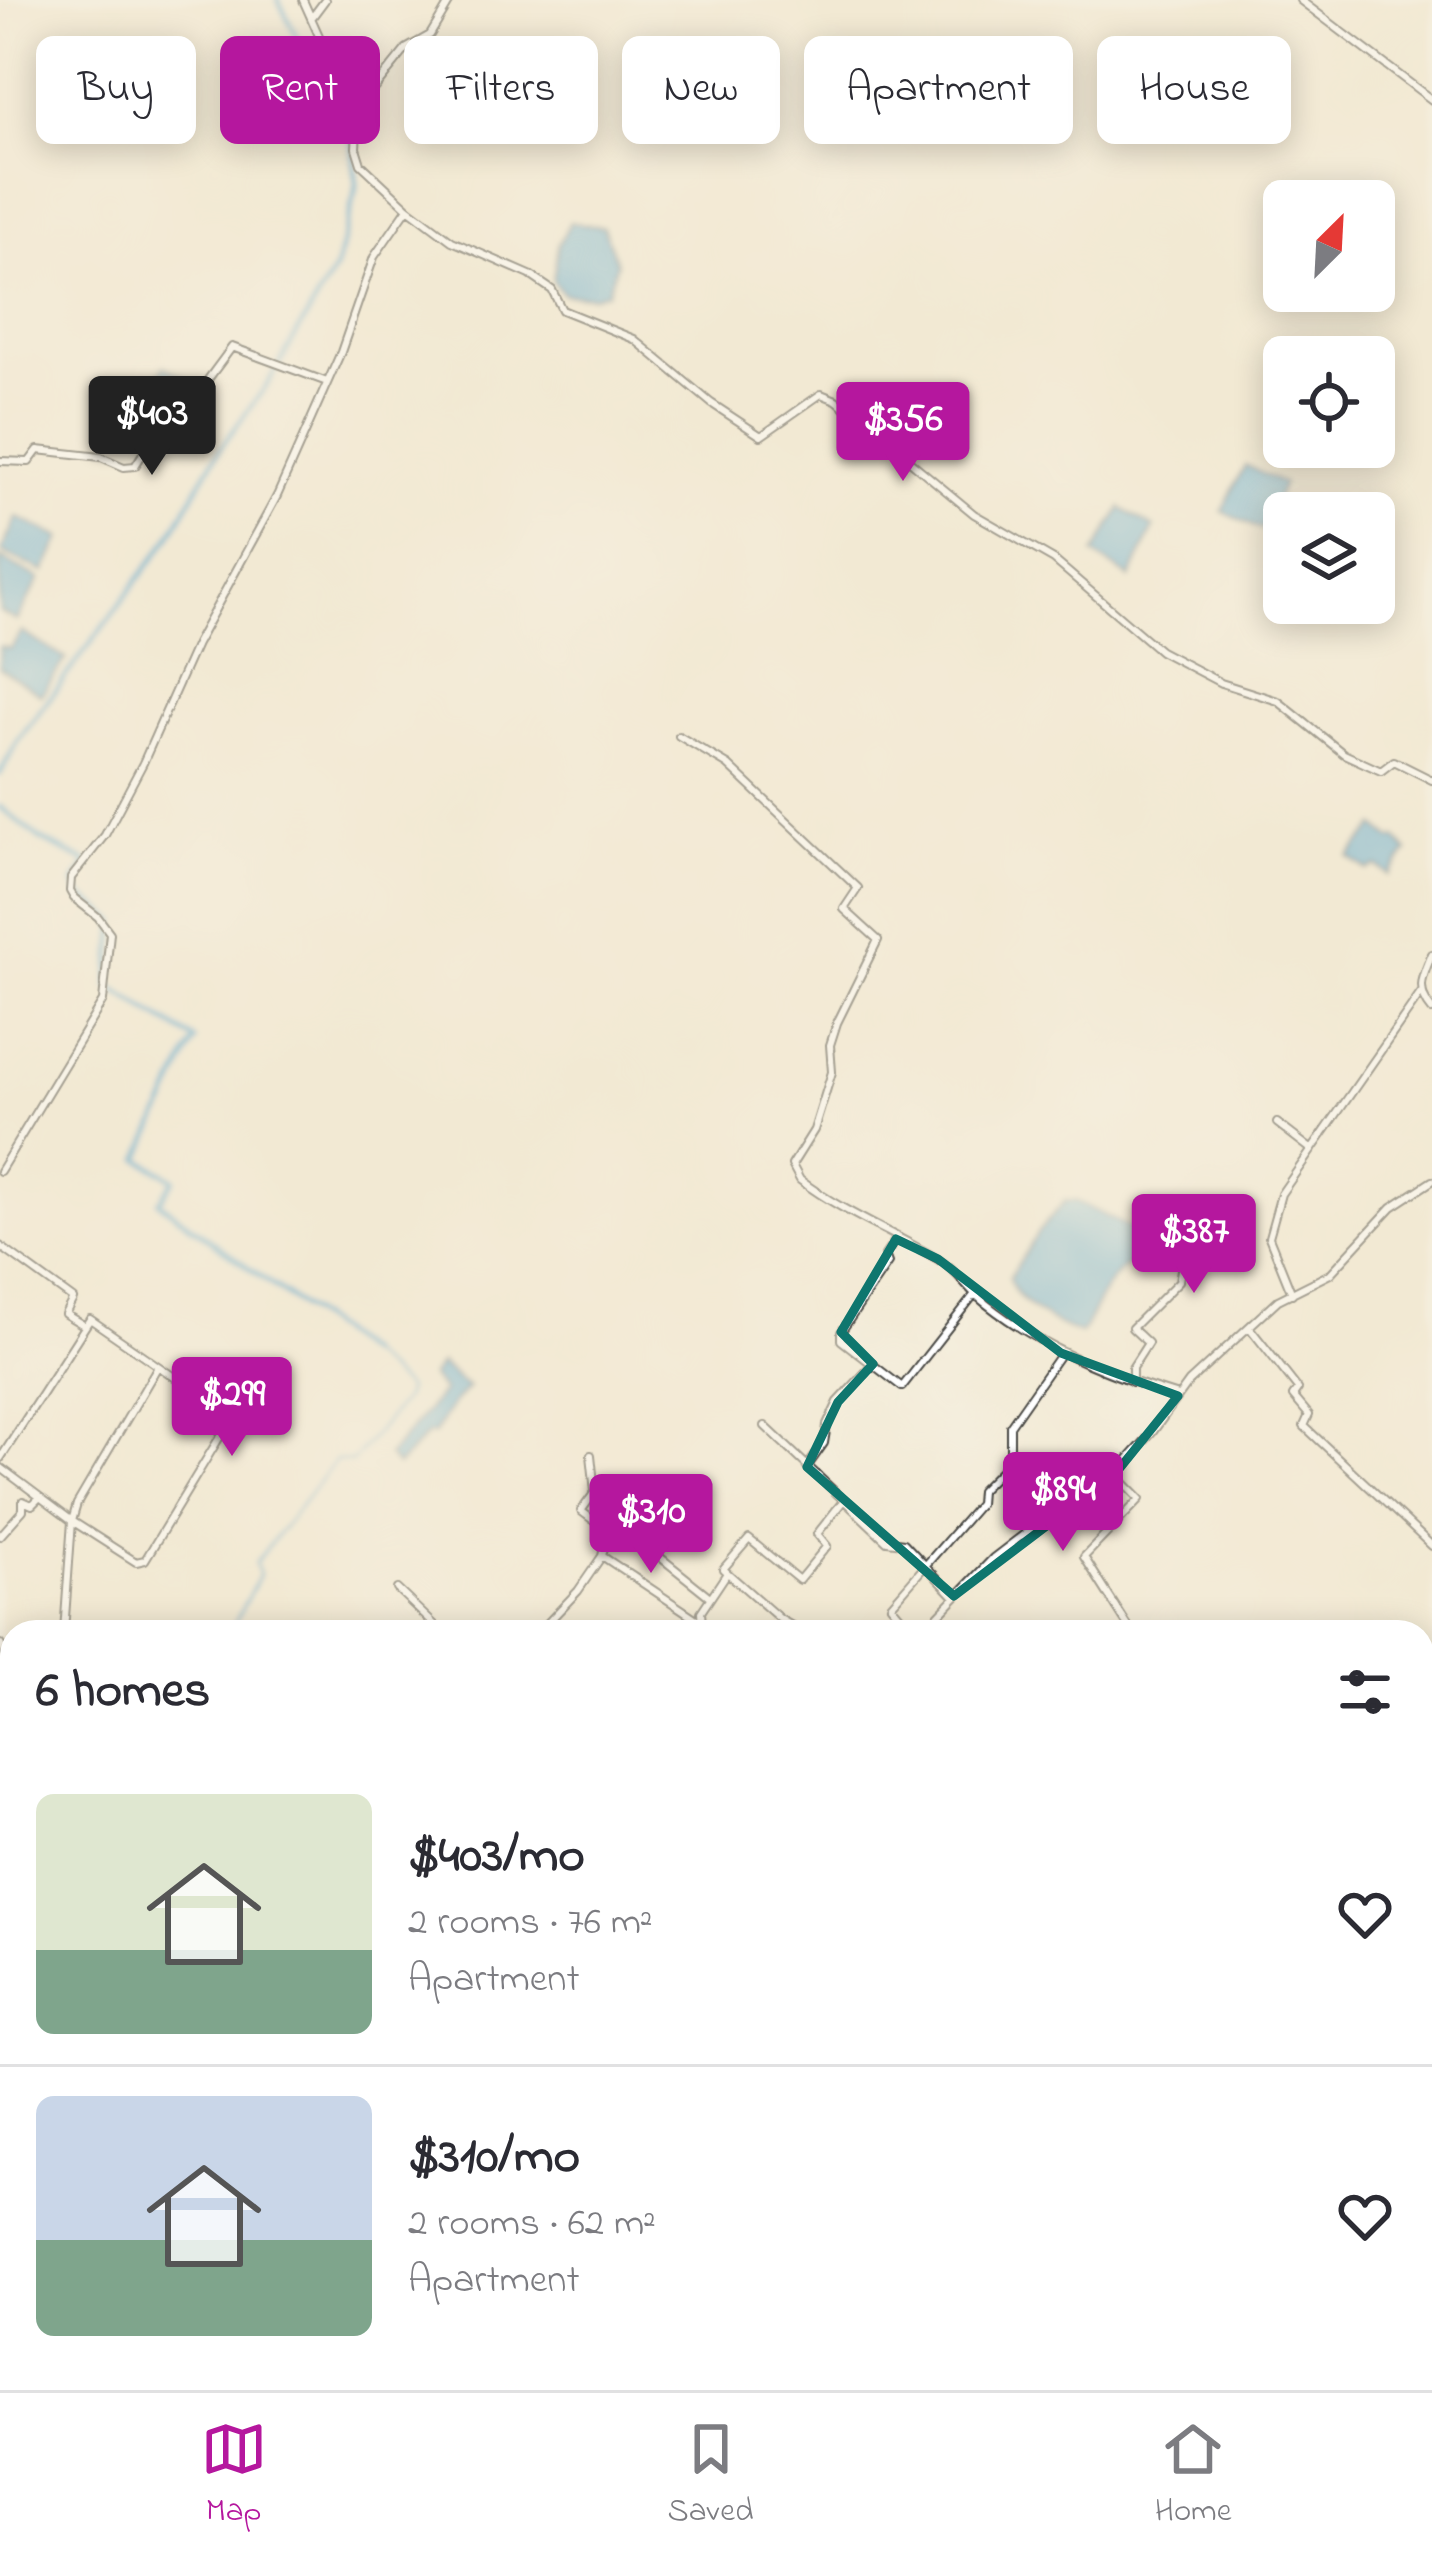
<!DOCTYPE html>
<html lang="en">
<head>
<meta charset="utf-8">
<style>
	body { margin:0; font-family:"Indie Flower",sans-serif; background:#f7f7f7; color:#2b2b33; height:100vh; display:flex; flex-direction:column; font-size:45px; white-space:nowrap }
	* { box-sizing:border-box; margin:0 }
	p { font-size:39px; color:#7c7c81 }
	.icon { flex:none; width:66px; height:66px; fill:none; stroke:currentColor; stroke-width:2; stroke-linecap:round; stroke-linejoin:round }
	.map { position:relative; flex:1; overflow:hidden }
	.drawer { position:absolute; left:0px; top:1620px; width:1434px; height:771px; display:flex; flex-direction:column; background:#fff; border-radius:36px 36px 0 0; box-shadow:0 6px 30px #0003 }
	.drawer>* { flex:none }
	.hud { position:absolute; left:36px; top:36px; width:1362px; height:108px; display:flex; gap:24px }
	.needle { width:78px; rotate:24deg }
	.tools { position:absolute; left:1263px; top:180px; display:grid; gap:24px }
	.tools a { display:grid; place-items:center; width:132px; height:132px; border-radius:18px; background:#fff; box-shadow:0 6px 30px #0003; font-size:60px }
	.price { position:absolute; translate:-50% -102px; padding:0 27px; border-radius:12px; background:#b5179e; color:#fff; font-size:39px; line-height:78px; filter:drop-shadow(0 3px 6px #0008) }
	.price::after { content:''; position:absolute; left:50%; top:72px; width:36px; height:27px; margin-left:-18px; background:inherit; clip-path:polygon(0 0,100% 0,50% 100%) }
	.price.current { background:#222; color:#fff }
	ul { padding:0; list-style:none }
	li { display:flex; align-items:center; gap:36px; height:300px; padding:0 36px }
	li+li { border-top:3px solid #e1e1e2 }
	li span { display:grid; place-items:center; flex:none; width:336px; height:240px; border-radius:18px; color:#555 }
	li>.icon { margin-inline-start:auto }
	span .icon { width:144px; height:144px; fill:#fffc; stroke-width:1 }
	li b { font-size:51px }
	h2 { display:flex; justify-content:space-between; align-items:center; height:144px; padding:0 36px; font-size:51px }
	.chip { padding:0 42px; border-radius:18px; background:#fff; box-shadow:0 6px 30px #0003; font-size:42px; line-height:108px }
	.chip.current { background:#b5179e; color:#fff }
	.tabs { display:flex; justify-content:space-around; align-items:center; height:168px; border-top:3px solid #e1e1e2; background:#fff; font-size:33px; color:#7c7c81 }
	.tabs a { display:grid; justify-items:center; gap:6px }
	.tabs .current { color:#b5179e }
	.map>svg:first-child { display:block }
	.water { fill:#54a4ce; stroke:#40687c; stroke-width:3 }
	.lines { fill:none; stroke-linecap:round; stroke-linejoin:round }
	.stream { stroke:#54a4ce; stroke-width:3 }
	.canal { stroke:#54a4ce; stroke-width:6 }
	.minor-casing { stroke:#494844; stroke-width:10 }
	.major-casing { stroke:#494844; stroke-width:14 }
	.highway-casing { stroke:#494844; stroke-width:16 }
	.minor { stroke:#fff; stroke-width:6 }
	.major { stroke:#fff; stroke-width:9 }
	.highway { stroke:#fff; stroke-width:12 }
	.marked { fill:none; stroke:#0f766e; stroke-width:9; stroke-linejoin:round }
</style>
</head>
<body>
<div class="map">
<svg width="1432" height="2390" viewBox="0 0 1432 2390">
	<rect width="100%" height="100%" fill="#f7f3e8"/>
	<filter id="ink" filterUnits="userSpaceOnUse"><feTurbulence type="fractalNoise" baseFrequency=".00833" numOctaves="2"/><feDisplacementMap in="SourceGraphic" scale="24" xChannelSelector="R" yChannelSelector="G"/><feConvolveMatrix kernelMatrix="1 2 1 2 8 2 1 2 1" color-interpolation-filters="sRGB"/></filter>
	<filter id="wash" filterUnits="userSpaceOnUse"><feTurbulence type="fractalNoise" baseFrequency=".004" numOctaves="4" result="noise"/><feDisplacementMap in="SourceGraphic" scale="48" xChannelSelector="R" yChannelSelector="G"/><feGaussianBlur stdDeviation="2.7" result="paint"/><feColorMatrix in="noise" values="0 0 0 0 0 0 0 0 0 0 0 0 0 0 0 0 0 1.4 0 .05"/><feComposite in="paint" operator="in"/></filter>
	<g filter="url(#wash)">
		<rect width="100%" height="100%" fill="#f2e9d3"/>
		<path class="water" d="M 570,222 L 603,227 L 617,263 L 607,292 L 594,296 L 563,294 L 553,281 L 558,245 Z
			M 164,366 L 191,380 L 165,431 L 139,417 Z
			M 1245,465 L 1283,484 L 1261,530 L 1222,511 Z
			M 1121,508 L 1154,528 L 1130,578 L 1094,554 Z
			M 17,517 L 61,538 L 45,572 L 1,552 Z
			M 0,558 L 40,579 L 17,621 L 0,612 Z
			M 22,632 L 66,659 L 41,695 L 0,668 L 0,646 L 10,649 Z
			M 1376,826 L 1393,840 L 1396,838 L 1408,852 L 1389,875 L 1377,866 L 1368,870 L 1349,857 Z
			M 1065,1201 L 1076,1201 L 1146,1236 L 1136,1261 C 1109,1270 1094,1313 1081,1334 C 1056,1326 1016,1305 1009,1278 L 1039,1231 Z
			M 440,1364 L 468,1388 L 454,1402 L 434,1434 L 428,1434 L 397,1466 L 388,1456 L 443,1391 L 430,1377 Z"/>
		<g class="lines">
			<path class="stream" d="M 230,1632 L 259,1575 L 255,1563 L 336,1460 L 352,1462 L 404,1399 L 407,1389 L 366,1354
				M 0,2006 L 12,1998
				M 5,2071 L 12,2061
				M 103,2390 L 112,2379"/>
			<path class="canal" d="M 0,774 L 19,739 L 168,540 L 219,450 L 267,385 L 336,267 L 357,185 L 348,115 L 317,97 L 315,71 L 278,0
				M 0,807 L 40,839
				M 40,839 L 88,863 L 75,882 L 79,894 L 116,921 L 109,986 L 195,1040 L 140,1159 L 174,1179 L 159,1202 L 366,1354"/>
		</g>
	</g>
	<g filter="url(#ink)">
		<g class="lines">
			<g class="minor-casing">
				<path id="minor" d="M 303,0 L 328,56 L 367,94
					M 451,0 L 430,35 L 407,48 L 369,95 L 357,131 L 356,148 L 361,164 L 408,208 L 452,241 L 530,275 L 552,290 L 562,310 L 634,339 L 711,403 L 761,436 L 821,394 L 836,400 L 974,514 L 1054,560 L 1160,651 L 1221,683 L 1278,701 L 1344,754 L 1381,771 L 1394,761 L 1432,780
					M 1300,0 L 1432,100
					M 313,16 L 325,0
					M 0,461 L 29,462 L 38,450 L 101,457 L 124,467 L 135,466 L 154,436 L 169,432 L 232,347 L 327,382
					M 679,736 L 728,765 L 858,888 L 844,909 L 878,940 L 837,1023 L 830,1045 L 832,1072 L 814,1130 L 792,1165 L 800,1180 C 842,1212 892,1232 938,1259 C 958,1271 967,1289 985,1303 C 1043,1349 1108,1375 1178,1396
					M 1432,954 C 1423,976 1415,990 1432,1010
					M 1277,1123 L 1312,1150
					M 0,1171 L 103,1001 L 110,933 L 98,917 L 74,898 L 70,891 L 71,878 L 105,835 L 143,763 L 196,644 L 277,496 L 341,352 L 374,257 L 408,208
					M 896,1239 L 885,1255 L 888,1263 L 841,1332 L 841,1340 L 902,1387 L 974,1295
					M 0,1246 L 73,1299 L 65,1314 L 85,1326
					M 1292,1294 L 1269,1237 L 1281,1194 L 1421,993
					M 1249,1327 L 1298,1389 L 1293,1396 L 1309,1415 L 1304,1426 L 1432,1546
					M 1132,1382 L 1132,1368 L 1148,1343 L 1132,1328 L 1179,1281 L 1184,1253 L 1151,1235
					M 765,1426 L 887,1541 L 904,1543 L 954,1596
					M 591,1455 L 595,1492 L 581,1511 L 608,1531 L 602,1556
					M 0,1459 L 90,1319 L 232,1417 L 145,1560 L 136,1562 L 72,1521 L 64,1632
					M 0,1467 L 72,1521 L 77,1504 L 158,1366
					M 807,1467 L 824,1443 L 827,1425 L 838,1402 L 873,1364
					M 1115,1474 L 1140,1499 L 1084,1557 L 1128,1626 L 1127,1632
					M 0,1536 L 23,1510 L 23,1501 L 32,1505 L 40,1497
					M 663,1547 L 655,1553 L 710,1597
					M 397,1589 L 442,1632
					M 539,1632 L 578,1591 L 602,1556 L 716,1632
					M 697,1632 L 702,1624 L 701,1612 L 727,1573
					M 803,1632 L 780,1619 L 723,1569 L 749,1539 L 799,1580 L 827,1546 L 817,1534 L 843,1501
					M 914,1632 L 891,1605 L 979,1504 L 980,1491 L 1010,1461 L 1010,1426 L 1061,1353
					M 922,1632 L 993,1558 L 1070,1499 L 1115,1474 L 1152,1433 L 1189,1382 L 1278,1300 L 1330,1274 L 1392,1207 L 1432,1181
					M 0,1644 L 12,1665
					M 0,1711 L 12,1693
					M 1422,1716 L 1432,1723
					M 0,1725 L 12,1735
					M 1422,1805 L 1432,1813
					M 1422,1862 L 1431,1871
					M 1422,1989 L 1432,1998
					M 0,2000 L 12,1989
					M 0,2017 L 12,2029
					M 0,2063 L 12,2051
					M 0,2072 L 12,2082
					M 1422,2092 L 1427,2086
					M 12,2110 L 12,2119
					M 0,2232 L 12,2225
					M 1422,2311 L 1431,2305
					M 1422,2331 L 1432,2352
					M 376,2379 L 386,2387
					M 487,2379 L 497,2390
					M 550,2379 L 562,2390
					M 659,2379 L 667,2385 L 666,2390
					M 986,2379 L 992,2383 L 995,2379
					M 1008,2379 L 1022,2390
					M 1305,2379 L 1311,2385 L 1306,2390
					M 99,2390 L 108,2379
					M 160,2390 L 161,2379
					M 259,2390 L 270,2379
					M 297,2390 L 294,2388 L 299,2379
					M 642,2390 L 651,2379
					M 721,2390 L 727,2379
					M 844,2390 L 853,2379
					M 901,2390 L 904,2390
					M 1385,2390 L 1392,2384 L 1399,2390
					M 1411,2390 L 1432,2379"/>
			</g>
			<g class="major-casing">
				<path id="major" d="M 1422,1766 L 1432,1753
					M 1422,1778 L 1432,1765
					M 0,1963 L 12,1921
					M 0,1982 L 7,1961
					M 938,2390 L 946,2379
					M 949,2390 L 956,2379"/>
			</g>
			<g class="highway-casing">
				<path id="highway" d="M 0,1761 L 12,1761
					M 1422,2195 L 1432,2202"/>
			</g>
			<use href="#minor" class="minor"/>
			<use href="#major" class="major"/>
			<use href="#highway" class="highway"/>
		</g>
	</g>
	<path d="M0 0H1432V2390H0ZM 896,1239 L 938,1259 L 1061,1353 L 1178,1396 L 1115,1474 L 954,1596 L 807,1467 L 838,1402 L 873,1364 L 841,1332 Z" fill="#f2e9d3" fill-opacity=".55" fill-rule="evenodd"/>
	<path class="marked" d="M 896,1239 L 938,1259 L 1061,1353 L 1178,1396 L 1115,1474 L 954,1596 L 807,1467 L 838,1402 L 873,1364 L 841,1332 Z"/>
</svg>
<div class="tools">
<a><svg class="needle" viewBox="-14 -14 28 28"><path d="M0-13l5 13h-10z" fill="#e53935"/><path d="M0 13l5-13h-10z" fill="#7c7c81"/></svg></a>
<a><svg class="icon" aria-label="locate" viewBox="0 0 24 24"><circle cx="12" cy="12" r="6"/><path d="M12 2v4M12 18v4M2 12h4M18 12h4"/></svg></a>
<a><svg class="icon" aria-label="layers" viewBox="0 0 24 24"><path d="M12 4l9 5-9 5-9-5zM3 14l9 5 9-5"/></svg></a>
</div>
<b class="price current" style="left:152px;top:478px">$403</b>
<b class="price" style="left:903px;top:484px">$356</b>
<b class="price" style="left:1194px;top:1296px">$387</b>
<b class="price" style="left:232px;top:1459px">$299</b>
<b class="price" style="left:1063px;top:1554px">$894</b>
<b class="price" style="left:651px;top:1576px">$310</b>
<div class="hud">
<a class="chip">Buy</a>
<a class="chip current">Rent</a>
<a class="chip">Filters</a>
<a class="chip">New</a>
<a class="chip">Apartment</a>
<a class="chip">House</a>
</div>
<section class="drawer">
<h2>6 homes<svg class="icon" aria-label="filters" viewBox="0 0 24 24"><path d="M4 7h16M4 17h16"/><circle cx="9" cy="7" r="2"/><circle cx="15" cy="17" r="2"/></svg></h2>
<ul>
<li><span style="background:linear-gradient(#dfe7d0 65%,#7fa58c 0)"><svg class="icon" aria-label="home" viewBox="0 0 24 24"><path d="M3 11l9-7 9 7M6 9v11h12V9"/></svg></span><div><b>$403/mo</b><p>2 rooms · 76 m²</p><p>Apartment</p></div><svg class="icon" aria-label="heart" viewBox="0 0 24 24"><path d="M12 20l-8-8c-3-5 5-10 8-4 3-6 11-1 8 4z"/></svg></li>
<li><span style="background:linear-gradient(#c9d6e8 60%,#7fa58c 0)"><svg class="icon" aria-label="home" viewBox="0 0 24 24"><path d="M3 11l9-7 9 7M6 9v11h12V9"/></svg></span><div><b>$310/mo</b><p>2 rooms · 62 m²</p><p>Apartment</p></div><svg class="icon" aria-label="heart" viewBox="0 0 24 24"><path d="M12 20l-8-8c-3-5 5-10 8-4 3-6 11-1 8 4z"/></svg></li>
</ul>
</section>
</div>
<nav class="tabs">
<a class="current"><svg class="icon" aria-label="map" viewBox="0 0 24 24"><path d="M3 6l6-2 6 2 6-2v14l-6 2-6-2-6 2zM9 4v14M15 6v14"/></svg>Map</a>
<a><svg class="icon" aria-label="saved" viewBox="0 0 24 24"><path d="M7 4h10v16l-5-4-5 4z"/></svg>Saved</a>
<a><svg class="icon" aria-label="home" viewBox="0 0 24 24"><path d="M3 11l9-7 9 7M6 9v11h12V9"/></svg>Home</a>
</nav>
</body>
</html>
